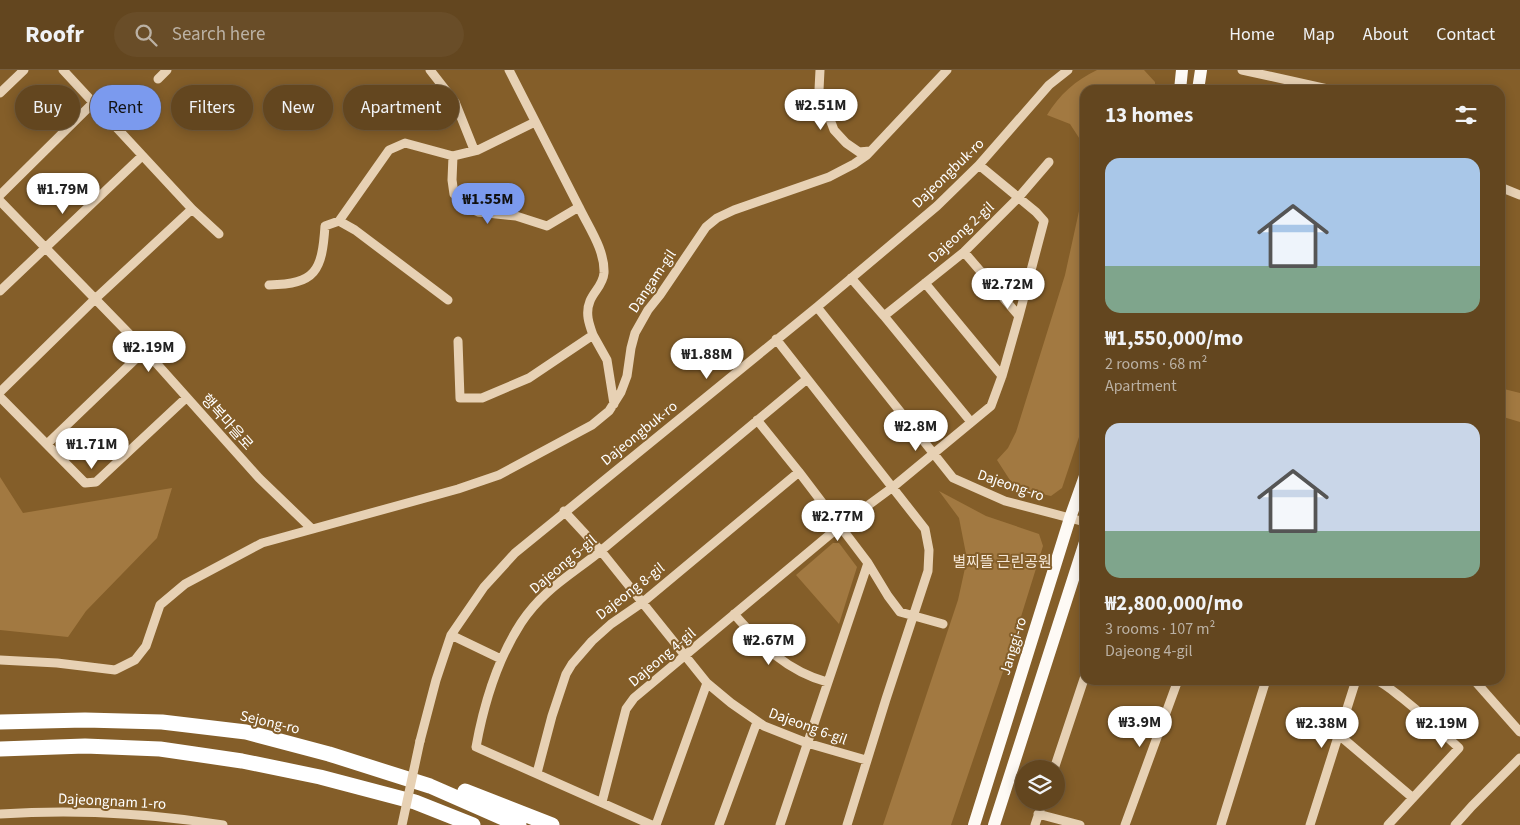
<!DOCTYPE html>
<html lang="en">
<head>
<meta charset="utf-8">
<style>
	body { margin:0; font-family:"Source Sans 3","Noto Sans KR",sans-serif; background:#694d28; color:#f1f3f6; height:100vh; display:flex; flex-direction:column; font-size:19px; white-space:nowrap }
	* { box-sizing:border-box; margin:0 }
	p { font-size:16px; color:#bbb1a4 }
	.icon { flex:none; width:28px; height:28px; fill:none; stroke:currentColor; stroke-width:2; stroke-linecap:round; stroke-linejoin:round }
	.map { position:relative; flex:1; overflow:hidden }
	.sheet { position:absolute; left:1080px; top:15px; width:425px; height:600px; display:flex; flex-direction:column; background:#63461f; border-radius:15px; box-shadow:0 2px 12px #0003,0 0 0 1px #775e3d }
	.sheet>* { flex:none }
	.banner { position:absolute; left:15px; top:15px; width:475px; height:45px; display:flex; gap:10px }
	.tools { position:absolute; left:1015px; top:690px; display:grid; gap:10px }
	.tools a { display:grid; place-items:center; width:50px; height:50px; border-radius:50%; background:#63461f; box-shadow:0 2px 12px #0003,0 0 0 1px #775e3d; font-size:25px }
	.price { position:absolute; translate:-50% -42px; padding:0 11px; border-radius:18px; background:#fff; color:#222; font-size:16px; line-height:32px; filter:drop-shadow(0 1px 2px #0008) }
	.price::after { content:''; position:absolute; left:50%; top:30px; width:15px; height:11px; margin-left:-8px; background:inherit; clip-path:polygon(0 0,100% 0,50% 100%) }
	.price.on { background:#7b9aee; color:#111 }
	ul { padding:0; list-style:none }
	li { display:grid; align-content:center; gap:10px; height:265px; padding:0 25px }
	li span { display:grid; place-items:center; height:155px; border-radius:15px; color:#555 }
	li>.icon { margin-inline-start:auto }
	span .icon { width:90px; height:90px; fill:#fffc; stroke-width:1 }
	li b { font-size:21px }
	h2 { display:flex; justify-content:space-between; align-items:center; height:60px; padding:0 25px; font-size:21px }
	.chip { padding:0 18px; border-radius:22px; background:#63461f; box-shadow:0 2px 12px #0003,0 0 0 1px #775e3d; font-size:18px; line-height:45px }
	.chip.on { background:#7b9aee; color:#111 }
	header { display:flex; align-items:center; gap:30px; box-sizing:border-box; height:70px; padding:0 25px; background:#63461f; border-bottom:1px solid #775e3d }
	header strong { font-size:24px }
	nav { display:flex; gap:28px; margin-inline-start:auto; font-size:18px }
	.search { width:350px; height:45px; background:#694d28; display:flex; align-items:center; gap:12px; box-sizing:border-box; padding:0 18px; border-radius:28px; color:#bbb1a4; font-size:19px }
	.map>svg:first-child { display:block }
	.green { fill:#a27941 }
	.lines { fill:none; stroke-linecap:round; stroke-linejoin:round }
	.minor { stroke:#e7d1b4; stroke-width:9 }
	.major { stroke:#fefaf5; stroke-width:12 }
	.highway { stroke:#fff; stroke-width:15 }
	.minor-bridge { stroke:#e7d1b4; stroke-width:9 }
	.labels { text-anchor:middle; stroke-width:4; stroke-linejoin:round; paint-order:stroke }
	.street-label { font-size:15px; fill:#fff; stroke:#845e29 }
	.park-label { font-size:15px; fill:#f6e8d7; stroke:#845e29 }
</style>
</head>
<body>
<header>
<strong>Roofr</strong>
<div class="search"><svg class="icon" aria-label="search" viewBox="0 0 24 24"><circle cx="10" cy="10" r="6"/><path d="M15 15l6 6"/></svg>Search here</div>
<nav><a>Home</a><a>Map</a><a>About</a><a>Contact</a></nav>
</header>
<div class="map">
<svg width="1520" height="755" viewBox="0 0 1520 755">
	<rect width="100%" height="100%" fill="#845e29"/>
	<path class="green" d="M 1097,0 L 1144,0 L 1155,12 L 1155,20 L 1085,20 L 1085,77 L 1070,54 L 1047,45 C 1059,25 1076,10 1097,0 Z
		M 1085,82 L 1085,349 L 1062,418 L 1051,426 L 1015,418 L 997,390 L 1008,378 L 1016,362 L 1065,205 L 1081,132 Z
		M 1500,318 L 1520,323 L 1520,352 L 1500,346 Z
		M 0,407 L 23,443 L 172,418 L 157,468 L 86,541 L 68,567 L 0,560 Z
		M 939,421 L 986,446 L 1039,464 L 1043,476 L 1015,566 L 951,755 L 883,755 L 958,530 L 967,489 L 959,448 Z
		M 833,473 L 839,473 L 857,497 L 839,554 L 796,505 Z"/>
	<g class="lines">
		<path class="minor" d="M 63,0 L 192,139 L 219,164
			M 430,0 L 455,32 L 473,77 L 478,80 L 535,52
			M 820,0 L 819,20 L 834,60 L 846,73 L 859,82 L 870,81
			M 1242,0 L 1332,20
			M 158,9 L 167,0
			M 0,23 L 24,0
			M 453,86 L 478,80
			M 1500,117 L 1520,125
			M 0,125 L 93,33
			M 0,131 L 140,275 L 259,408 L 312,459
			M 339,151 L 389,80 L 405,73 L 453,86 L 452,110 L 454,124 L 469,138 L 478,142 L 516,146 L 547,156 L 579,137 L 509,0
			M 964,182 L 1019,246
			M 851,208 L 884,246 L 971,352
			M 925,213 L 1002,306
			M 269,215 C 316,214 322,201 325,156 L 339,151 L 355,160 L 448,230
			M 0,221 L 142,86
			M 817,237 L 953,408 L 1005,431 L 1085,452
			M 884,246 L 964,182 L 1018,128 L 1049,92
			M 593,265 L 607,290 L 614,334
			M 776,269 L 925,459 L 929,480 L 928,501 L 886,629 L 847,755
			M 458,271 L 460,328 L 482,328 L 529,308 L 593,265 C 589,254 585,243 590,231 C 594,221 603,215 604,203 C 605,180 589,158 579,137
			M 0,322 L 95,229 L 192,139
			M 0,327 L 85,413 L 96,412 L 186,328
			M 757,350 L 799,402 L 868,493 L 888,526 L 900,542 L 943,554
			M 47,374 L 145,280
			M 564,441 L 601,481 L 707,613 L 731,633 L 764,656 L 807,673 L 866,690
			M 734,544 C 761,575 787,601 827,612
			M 451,565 L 501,589
			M 0,590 L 57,593 L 115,600 L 135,590 L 146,576 L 160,535 L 185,514 L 262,473 L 458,419 L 499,405 L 592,355 L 609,341 L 621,322 L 627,306 L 631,278 L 635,263 L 648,240 L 660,225 L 706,157 L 717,148 L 734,140 L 829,107 L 854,94 L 867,85 L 947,0
			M 1376,610 C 1385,614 1393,621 1402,628 C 1422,644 1441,661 1459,678 L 1388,755
			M 1474,610 L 1520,662
			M 1339,665 L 1413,728
			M 420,671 L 436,610 L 451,565 L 484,517 L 515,483 L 817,237 L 937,136 L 979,95 L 1049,15 L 1068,0
			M 1054,699 L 1085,606
			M 537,703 L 552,646 L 566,604 L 572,594 L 592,571 L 611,554 L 643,532 L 799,402
			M 602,732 L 626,639 L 634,628 L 840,456 L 893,417 L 991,336 L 1002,306 L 1019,246 L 1044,151 L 1036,142 L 979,95
			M 0,744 C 75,739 149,743 223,755
			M 1038,744 L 1080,755
			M 652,755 L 476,677 C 484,633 497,590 521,553 C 543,519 573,504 603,479 C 671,423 739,366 807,309
			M 656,755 L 707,613
			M 719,755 L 757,652
			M 780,755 L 868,493
			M 1035,755 L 1043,731
			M 1125,755 L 1178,610
			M 1221,755 L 1266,610
			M 1310,755 L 1356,610
			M 1455,755 L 1472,736 L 1520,688"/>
		<path class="major" d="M 1180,20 L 1182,0
			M 1198,20 L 1201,0
			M 974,755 L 1070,448 L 1085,406
			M 994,755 L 1085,472"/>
		<path class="highway" d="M 0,652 L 85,650 L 162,652 L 246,662 L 329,684 L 430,716 L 519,755
			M 0,679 L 85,676 L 160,679 L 242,691 L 320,707 L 415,732 L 473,755
			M 465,721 L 552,755"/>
		<path class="minor-bridge" d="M 402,755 L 420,671"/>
	</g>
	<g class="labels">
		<g class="street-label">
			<text transform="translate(948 103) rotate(-44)" y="5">Dajeongbuk-ro</text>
			<text transform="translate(961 162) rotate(-42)" y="5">Dajeong 2-gil</text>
			<text transform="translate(652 211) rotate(-56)" y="5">Dangam-gil</text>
			<text transform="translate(227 352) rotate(48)" y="5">행복마을로</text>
			<text transform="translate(639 363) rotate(-39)" y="5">Dajeongbuk-ro</text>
			<text transform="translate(1011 415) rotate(19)" y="5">Dajeong-ro</text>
			<text transform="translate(563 494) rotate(-40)" y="5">Dajeong 5-gil</text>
			<text transform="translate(630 521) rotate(-38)" y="5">Dajeong 8-gil</text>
			<text transform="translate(1013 576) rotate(-73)" y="5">Janggi-ro</text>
			<text transform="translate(662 587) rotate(-40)" y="5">Dajeong 4-gil</text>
			<text transform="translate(270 652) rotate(13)" y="5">Sejong-ro</text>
			<text transform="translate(808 656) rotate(20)" y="5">Dajeong 6-gil</text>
			<text transform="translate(112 731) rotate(3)" y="5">Dajeongnam 1-ro</text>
		</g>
		<g class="park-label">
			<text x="1002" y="497">별찌뜰 근린공원</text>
		</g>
	</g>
</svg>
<div class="tools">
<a><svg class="icon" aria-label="layers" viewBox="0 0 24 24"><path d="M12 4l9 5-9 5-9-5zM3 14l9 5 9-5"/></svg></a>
</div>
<b class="price" style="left:821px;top:61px">₩2.51M</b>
<b class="price" style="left:63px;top:145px">₩1.79M</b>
<b class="price on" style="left:488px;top:155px">₩1.55M</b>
<b class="price" style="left:1008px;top:240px">₩2.72M</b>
<b class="price" style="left:149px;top:303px">₩2.19M</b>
<b class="price" style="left:707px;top:310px">₩1.88M</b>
<b class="price" style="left:916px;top:382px">₩2.8M</b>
<b class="price" style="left:92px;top:400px">₩1.71M</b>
<b class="price" style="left:838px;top:472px">₩2.77M</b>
<b class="price" style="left:769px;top:596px">₩2.67M</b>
<b class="price" style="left:1140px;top:678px">₩3.9M</b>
<b class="price" style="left:1322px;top:679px">₩2.38M</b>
<b class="price" style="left:1442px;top:679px">₩2.19M</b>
<div class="banner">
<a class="chip">Buy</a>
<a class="chip on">Rent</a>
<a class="chip">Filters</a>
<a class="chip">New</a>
<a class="chip">Apartment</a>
</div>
<section class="sheet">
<h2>13 homes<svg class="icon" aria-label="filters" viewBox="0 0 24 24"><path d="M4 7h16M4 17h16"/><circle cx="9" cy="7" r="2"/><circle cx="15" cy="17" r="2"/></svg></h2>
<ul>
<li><span style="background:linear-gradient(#a9c7e8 70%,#7fa58c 0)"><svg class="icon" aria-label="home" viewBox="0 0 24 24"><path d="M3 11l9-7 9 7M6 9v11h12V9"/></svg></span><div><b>₩1,550,000/mo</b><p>2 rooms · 68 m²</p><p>Apartment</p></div></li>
<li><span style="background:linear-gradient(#c9d6e8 70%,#7fa58c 0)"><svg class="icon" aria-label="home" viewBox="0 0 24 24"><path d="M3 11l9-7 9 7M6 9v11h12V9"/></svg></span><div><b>₩2,800,000/mo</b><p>3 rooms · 107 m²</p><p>Dajeong 4-gil</p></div></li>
</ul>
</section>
</div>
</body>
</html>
